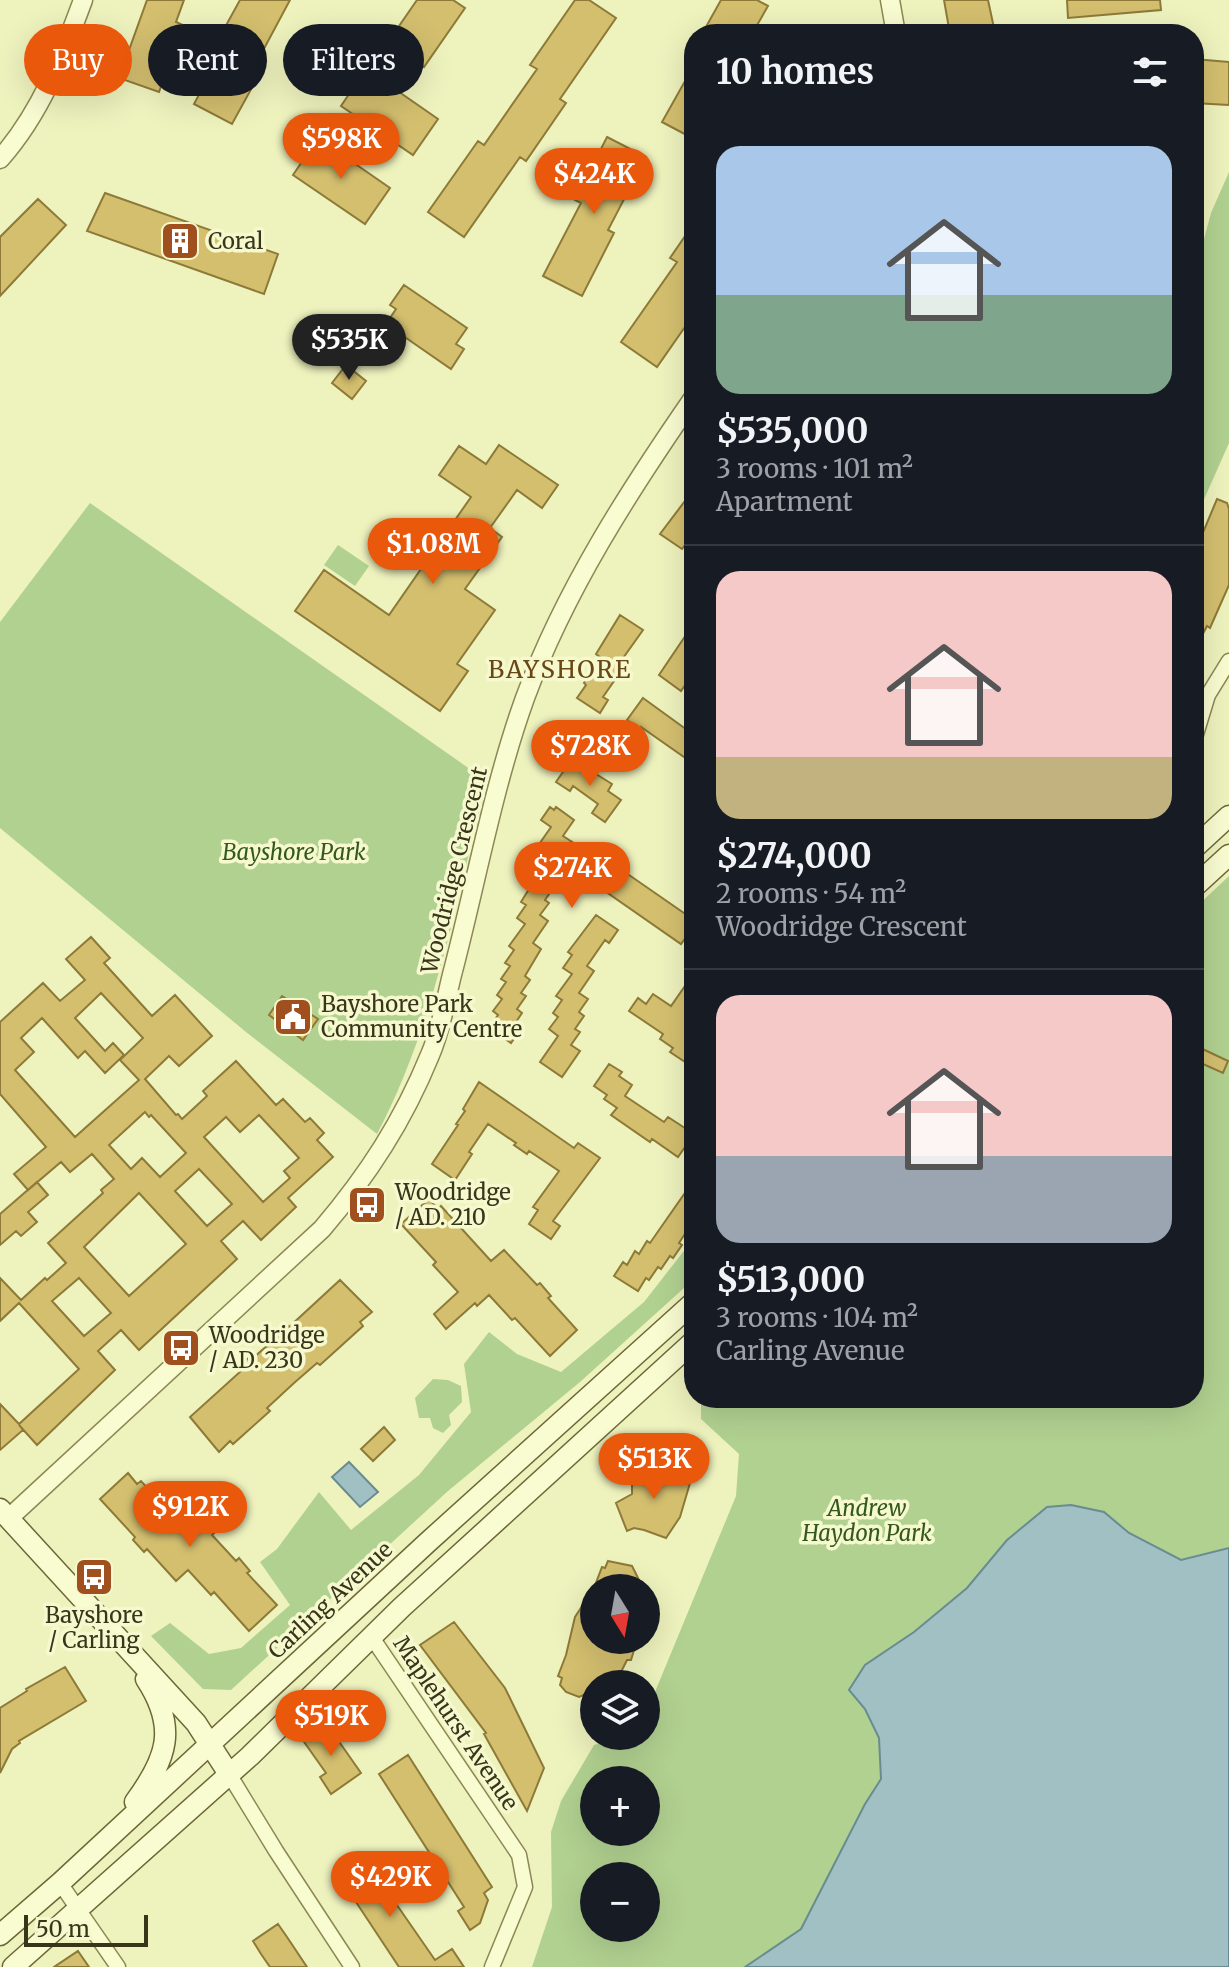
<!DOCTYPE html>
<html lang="en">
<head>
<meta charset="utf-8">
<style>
	body { margin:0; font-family:Merriweather,serif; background:#242831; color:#f1f3f6; height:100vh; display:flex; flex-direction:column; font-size:30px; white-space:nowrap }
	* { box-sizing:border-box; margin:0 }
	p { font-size:26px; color:#9ea1a6 }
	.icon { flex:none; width:44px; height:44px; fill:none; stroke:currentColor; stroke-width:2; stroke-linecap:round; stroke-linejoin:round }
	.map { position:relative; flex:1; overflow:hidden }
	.panel { position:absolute; left:684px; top:24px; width:520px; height:1384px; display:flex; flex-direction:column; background:#171b24; border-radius:32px; box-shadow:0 8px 32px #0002 }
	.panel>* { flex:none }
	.guide { position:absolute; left:24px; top:24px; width:540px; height:72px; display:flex; gap:16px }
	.needle { width:52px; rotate:169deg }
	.controls { position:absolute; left:580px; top:1574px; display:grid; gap:16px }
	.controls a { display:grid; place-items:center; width:80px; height:80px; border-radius:50%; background:#171b24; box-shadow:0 8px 32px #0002; font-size:40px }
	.scale { position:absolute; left:24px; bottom:20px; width:124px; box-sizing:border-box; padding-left:8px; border:4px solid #39351b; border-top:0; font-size:22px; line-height:28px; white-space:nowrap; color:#39351b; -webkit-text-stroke:6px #f5f9cd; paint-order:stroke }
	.price { position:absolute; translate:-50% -68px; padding:0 18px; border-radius:28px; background:#ea580c; color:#fff; font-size:26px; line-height:52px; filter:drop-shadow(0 2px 4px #0008) }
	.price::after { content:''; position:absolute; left:50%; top:48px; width:24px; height:18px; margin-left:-12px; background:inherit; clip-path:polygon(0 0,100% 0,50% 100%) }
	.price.active { background:#222; color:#fff }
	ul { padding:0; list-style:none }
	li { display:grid; align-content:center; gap:16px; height:424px; padding:0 32px }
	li+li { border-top:2px solid #363941 }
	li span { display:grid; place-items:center; height:248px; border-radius:24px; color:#555 }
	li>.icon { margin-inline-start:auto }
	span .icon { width:144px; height:144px; fill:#fffc; stroke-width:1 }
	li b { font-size:34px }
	h2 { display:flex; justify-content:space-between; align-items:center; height:96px; padding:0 32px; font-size:34px }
	.tag { padding:0 28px; border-radius:36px; background:#171b24; box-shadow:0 8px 32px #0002; font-size:28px; line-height:72px }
	.tag.active { background:#ea580c; color:#fff }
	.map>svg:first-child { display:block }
	.green { fill:#b1d190; fill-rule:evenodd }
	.water { fill:#a1c0c3; stroke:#688c91; stroke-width:2 }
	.building { fill:#d4bf6f; stroke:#8d7a38; stroke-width:2; fill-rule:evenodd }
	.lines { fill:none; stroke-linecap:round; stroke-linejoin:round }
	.minor-casing { stroke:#8c8754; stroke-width:17 }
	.tertiary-casing { stroke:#8c8754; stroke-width:21 }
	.secondary-casing { stroke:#6d6738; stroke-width:23 }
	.minor { stroke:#f9fcd1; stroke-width:14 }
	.tertiary { stroke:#f9fcd1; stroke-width:18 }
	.secondary { stroke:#f9fcd1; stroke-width:20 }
	.labels { text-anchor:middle; stroke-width:7; stroke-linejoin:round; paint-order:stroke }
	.poi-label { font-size:22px; fill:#39351b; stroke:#f5f9cd; text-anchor:start }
	.park-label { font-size:22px; font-style:italic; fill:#34581f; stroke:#f5f9cd }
	.street-label { font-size:22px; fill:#39351b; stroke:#f5f9cd }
	.neighbourhood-label { font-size:24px; letter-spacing:2px; fill:#6a4716; stroke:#f5f9cd }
</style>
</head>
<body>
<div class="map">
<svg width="1229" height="1967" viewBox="0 0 1229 1967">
	<rect width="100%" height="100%" fill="#eef2bd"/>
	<path class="green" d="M 1229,172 L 1229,443 L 1194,522 L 1194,276 L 1211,213 Z
		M 90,503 L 487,781 C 456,900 435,1024 377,1134 L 246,1032 L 0,828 L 0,622 Z
		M 338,545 L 369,566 L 355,586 L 324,565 Z
		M 1229,876 L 1229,1548 L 1181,1560 L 1129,1533 L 1104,1512 L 1007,1540 L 967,1588 L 914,1632 L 865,1665 L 865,1709 L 879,1738 L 881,1779 L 865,1804 L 801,1929 L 745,1967 L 532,1967 L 552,1907 L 551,1832 L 561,1801 L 594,1745 L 624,1736 L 646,1736 L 646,1715 L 650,1704 L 736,1496 L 739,1454 L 701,1419 L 701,1398 L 1194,1398 L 1194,909 ZM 594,1780 L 646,1780 L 646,1832 L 594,1832 ZM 594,1876 L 646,1876 L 646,1928 L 594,1928 Z
		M 694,1238 L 694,1279 L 580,1382 L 448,1491 L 231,1690 L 203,1689 L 151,1636 L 170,1623 L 209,1654 L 241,1648 L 290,1605 L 260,1562 L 277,1549 L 319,1492 L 351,1530 L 419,1475 L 471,1412 L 464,1364 L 489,1332 L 517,1354 L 561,1372 L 644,1302 Z
		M 433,1379 L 448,1380 L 461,1386 L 462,1402 L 449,1415 L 451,1425 L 443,1433 L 433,1428 L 430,1418 L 419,1418 L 415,1398 Z"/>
	<path class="water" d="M 349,1462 L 378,1492 L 360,1507 L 332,1477 Z
		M 1071,1505 L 1104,1512 L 1129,1533 L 1181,1560 L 1229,1548 L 1229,1967 L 745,1967 L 801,1929 L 865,1804 L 881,1779 L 879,1738 L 865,1709 L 849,1690 L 865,1665 L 914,1632 L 967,1588 L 1007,1540 L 1047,1507 Z"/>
	<path class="building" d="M 147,0 L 184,0 L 176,22 L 183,25 L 159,92 L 119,78 Z
		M 240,0 L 290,0 L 259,58 L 266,62 L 232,124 L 194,104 L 232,33 L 224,29 Z
		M 417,0 L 453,0 L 465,8 L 424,67 L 388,42 Z
		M 575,0 L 589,0 L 616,18 L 560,99 L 566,103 L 526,161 L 520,157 L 464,237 L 428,212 L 478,141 L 484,145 L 537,69 L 530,65 Z
		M 721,0 L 757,0 L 768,6 L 752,34 L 702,34 Z
		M 944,0 L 988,0 L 994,28 L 975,32 L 976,34 L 950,34 Z
		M 1067,0 L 1160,0 L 1161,10 L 1068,18 Z
		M 1194,59 L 1229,62 L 1229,105 L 1194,103 Z
		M 694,65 L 694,139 L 662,122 Z
		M 366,69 L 438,119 L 413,155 L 341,106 Z
		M 607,137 L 646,157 L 608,230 L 614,233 L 582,296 L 543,276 L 581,203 L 575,200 Z
		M 318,138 L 390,188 L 365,224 L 293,175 Z
		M 105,193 L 278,254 L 264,294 L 87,231 Z
		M 38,199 L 66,225 L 0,296 L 0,237 Z
		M 694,223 L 694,314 L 657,367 L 621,342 L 677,262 L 670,258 Z
		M 404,285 L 467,328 L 456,344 L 464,349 L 451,369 L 386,324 L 396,309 L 390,305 Z
		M 346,365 L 366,381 L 352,399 L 332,383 Z
		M 499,445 L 558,485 L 542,508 L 517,490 L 490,528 L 502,537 L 465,589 L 495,610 L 457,664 L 468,671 L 440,711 L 295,611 L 324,570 L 389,615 L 471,497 L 439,475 L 459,446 L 486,464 Z
		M 694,489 L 694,533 L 682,549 L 660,534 Z
		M 1217,499 L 1227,503 L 1229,509 L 1229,585 L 1210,628 L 1207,626 L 1194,651 L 1194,594 L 1203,572 L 1194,568 L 1194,554 Z
		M 620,615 L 643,630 L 616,668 L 621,671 L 603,697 L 608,700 L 600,713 L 577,698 L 586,685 L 584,683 L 601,658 L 596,654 Z
		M 694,623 L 694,672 L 681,691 L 659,675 Z
		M 643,698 L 694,735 L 694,764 L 641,727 L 640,729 L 627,720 Z
		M 572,759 L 612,784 L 608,791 L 621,800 L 605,822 L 592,813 L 598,804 L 573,786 L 570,791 L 556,782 Z
		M 550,807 L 554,810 L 556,807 L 574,820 L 563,836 L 591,854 L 593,850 L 619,868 L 694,920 L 694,926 L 681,944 L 563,862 L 549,883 L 554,887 L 545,900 L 549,903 L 540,915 L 548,921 L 533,943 L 541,949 L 525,976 L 530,980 L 521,993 L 526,996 L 517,1009 L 522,1013 L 514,1025 L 520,1030 L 511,1043 L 489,1028 L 498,1015 L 493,1011 L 502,999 L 497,995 L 506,982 L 501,979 L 510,966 L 505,963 L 514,950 L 509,946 L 525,924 L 517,918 L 526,905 L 521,902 L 529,889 L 525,886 L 534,873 L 529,869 L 538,856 L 533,853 L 551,827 L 541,820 Z
		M 596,915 L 618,930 L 609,943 L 605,940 L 587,966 L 594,971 L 579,993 L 588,999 L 579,1012 L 584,1016 L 575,1029 L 580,1032 L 571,1045 L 580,1051 L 562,1077 L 540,1062 L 558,1036 L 549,1029 L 558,1017 L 553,1013 L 562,1000 L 556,996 L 572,974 L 563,968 L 572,955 L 568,952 Z
		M 91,937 L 110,958 L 104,963 L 152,1016 L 175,995 L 212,1036 L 179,1066 L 169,1056 L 145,1079 L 176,1115 L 178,1114 L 182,1119 L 194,1108 L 207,1096 L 203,1091 L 236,1061 L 276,1105 L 283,1099 L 305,1122 L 310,1118 L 324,1133 L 317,1140 L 333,1157 L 288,1198 L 296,1207 L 261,1240 L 243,1221 L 221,1241 L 237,1259 L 139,1350 L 121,1330 L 98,1351 L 115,1370 L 37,1445 L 19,1425 L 23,1430 L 0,1450 L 0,1404 L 19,1424 L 79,1369 L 19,1303 L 0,1321 L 0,1278 L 21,1300 L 45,1278 L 47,1280 L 66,1263 L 48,1243 L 103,1193 L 101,1190 L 114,1179 L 92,1154 L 70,1172 L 61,1162 L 28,1190 L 14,1174 L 46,1147 L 0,1094 L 0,1022 L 43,983 L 60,1001 L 85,980 L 66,959 ZM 101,993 L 143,1038 L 120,1060 L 139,1080 L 75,1137 L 15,1070 L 34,1052 L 21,1038 L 42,1018 L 78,1058 L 85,1051 L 105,1073 L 124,1055 L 113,1043 L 105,1051 L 75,1018 ZM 145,1112 L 149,1117 L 151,1115 L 186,1153 L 160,1177 L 142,1158 L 131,1169 L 109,1145 ZM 259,1115 L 299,1158 L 284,1171 L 290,1178 L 263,1202 L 204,1137 L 226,1117 L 240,1132 ZM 199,1169 L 232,1204 L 207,1226 L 175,1191 ZM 139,1193 L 186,1244 L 129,1296 L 84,1247 ZM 79,1278 L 111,1313 L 84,1336 L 52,1301 Z
		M 694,973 L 694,1068 L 670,1052 L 673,1048 L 660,1039 L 663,1034 L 629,1011 L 638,998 L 646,1004 L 653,994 L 671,1006 Z
		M 282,996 L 318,1019 L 303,1040 L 269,1015 Z
		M 1194,1045 L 1228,1061 L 1223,1073 L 1194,1060 Z
		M 609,1064 L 622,1072 L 619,1076 L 632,1085 L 625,1096 L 664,1122 L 668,1117 L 694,1134 L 678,1157 L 652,1139 L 650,1142 L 611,1115 L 617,1108 L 604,1099 L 607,1095 L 594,1086 Z
		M 479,1082 L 574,1148 L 578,1143 L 600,1158 L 553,1221 L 560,1226 L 551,1239 L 529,1224 L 538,1210 L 533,1207 L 559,1171 L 529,1151 L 527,1154 L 514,1145 L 516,1143 L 488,1124 L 469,1152 L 472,1154 L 455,1180 L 432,1164 L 458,1125 L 456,1124 L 465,1111 L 463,1109 Z
		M 694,1180 L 694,1220 L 679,1243 L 682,1245 L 673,1258 L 670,1256 L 661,1269 L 658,1267 L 649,1280 L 646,1278 L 638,1291 L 614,1276 L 623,1262 L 627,1265 L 635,1251 L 639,1254 L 647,1241 L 650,1243 Z
		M 37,1182 L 48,1195 L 28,1212 L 37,1222 L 21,1236 L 16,1231 L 0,1245 L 0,1214 Z
		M 429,1199 L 438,1209 L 441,1206 L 491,1261 L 504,1250 L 537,1285 L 540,1283 L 551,1296 L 548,1298 L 577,1330 L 550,1356 L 515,1318 L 512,1320 L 489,1295 L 477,1306 L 475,1303 L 446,1329 L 434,1314 L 458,1292 L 433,1265 L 436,1262 L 401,1224 Z
		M 340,1280 L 372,1312 L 360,1322 L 363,1326 L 320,1365 L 317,1363 L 294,1383 L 267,1408 L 270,1411 L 233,1444 L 230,1441 L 219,1452 L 190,1417 L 241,1371 L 237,1367 L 251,1356 L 253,1358 L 276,1338 L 273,1335 L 286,1324 L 289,1327 Z
		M 384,1427 L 395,1440 L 373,1461 L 361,1449 Z
		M 655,1459 L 658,1468 L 690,1483 L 680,1517 L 666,1538 L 644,1530 L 634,1528 L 627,1531 L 616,1503 L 632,1494 L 632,1471 Z
		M 128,1473 L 137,1484 L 141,1481 L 191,1536 L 216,1512 L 209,1504 L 219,1496 L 235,1513 L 212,1535 L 236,1561 L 239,1558 L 250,1571 L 247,1573 L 277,1605 L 249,1631 L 214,1592 L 211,1595 L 188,1570 L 176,1581 L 147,1549 L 144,1552 L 133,1540 L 135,1537 L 100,1499 Z
		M 608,1561 L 632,1566 L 643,1588 L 594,1588 L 602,1567 L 605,1568 Z
		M 594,1588 L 594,1640 L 637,1640 L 631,1660 L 627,1660 L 617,1680 L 612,1678 L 610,1684 L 594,1684 L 594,1691 L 579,1697 L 566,1692 L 560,1685 L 562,1678 L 558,1676 L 566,1655 L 575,1617 Z
		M 454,1622 L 505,1688 L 544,1768 L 527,1811 L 484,1734 L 486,1733 L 420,1645 Z
		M 65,1667 L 86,1701 L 19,1741 L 20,1743 L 12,1749 L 0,1773 L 0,1708 L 27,1691 L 26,1689 Z
		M 326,1723 L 361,1773 L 331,1794 L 320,1777 L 326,1773 L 302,1739 Z
		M 408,1755 L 492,1887 L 484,1893 L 488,1900 L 480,1923 L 470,1930 L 458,1911 L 464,1907 L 379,1774 Z
		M 366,1855 L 381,1882 L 435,1960 L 452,1949 L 464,1967 L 399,1967 L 346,1887 L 348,1885 L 339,1872 Z
		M 278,1924 L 287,1937 L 307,1967 L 270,1967 L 261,1954 L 253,1941 Z
		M 78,1951 L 89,1967 L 54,1967 Z"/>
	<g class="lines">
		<g class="minor-casing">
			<path id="minor" d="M 1194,741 L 1208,695 L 1229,661
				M 371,1636 L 519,1855 L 525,1887 L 492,1967
				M 229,1774 L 276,1851 L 352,1967
				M 60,1883 L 118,1967"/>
		</g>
		<g class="tertiary-casing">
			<path id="tertiary" d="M 890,0 L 896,34
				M 0,159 C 41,113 62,57 83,0
				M 9,1518 L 322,1229 C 368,1175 403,1121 430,1055 C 442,1028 446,996 454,967 C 477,878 494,784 525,698 C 565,590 629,491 694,397"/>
		</g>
		<g class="secondary-casing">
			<path id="secondary" d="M 1194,848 L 1229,816
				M 1194,887 L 1229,855
				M 0,1509 L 196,1723 L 229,1774
				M 135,1802 C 167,1758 178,1728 146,1679
				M 0,1935 L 60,1883 L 428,1542 L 694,1302
				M 13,1967 L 250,1756 L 402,1607 L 694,1341"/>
		</g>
		<use href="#minor" class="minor"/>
		<use href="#tertiary" class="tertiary"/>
		<use href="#secondary" class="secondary"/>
	</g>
	<defs>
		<g id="building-square" transform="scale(2)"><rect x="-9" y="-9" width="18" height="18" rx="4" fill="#a04f1f" stroke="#f5f9cd"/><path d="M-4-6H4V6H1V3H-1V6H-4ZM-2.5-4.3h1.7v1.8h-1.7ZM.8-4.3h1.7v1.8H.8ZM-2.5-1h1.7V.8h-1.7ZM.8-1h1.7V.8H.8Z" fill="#fff"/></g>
		<g id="civic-square" transform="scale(2)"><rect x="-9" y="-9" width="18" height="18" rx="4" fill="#a04f1f" stroke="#f5f9cd"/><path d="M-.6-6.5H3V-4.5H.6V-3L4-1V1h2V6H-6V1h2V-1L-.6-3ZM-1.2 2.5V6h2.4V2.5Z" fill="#fff"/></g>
		<g id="bus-square" transform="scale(2)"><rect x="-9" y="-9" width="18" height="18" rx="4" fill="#a04f1f" stroke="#f5f9cd"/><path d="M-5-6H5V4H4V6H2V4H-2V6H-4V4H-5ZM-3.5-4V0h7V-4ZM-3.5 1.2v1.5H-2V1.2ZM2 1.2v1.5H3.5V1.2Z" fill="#fff"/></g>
	</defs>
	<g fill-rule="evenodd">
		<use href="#building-square" x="180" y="241"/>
		<use href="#civic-square" x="293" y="1017"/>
		<use href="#bus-square" x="367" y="1205"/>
		<use href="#bus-square" x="181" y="1348"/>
		<use href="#bus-square" x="94" y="1577"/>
	</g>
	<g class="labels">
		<g class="poi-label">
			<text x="208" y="249">Coral</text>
			<text x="321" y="1012">Bayshore Park<tspan x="321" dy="25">Community Centre</tspan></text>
			<text x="395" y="1200">Woodridge<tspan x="395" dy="25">/ AD. 210</tspan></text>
			<text x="209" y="1343">Woodridge<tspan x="209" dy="25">/ AD. 230</tspan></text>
			<text x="94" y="1623" text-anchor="middle">Bayshore<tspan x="94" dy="25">/ Carling</tspan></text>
		</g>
		<g class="park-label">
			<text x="294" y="860">Bayshore Park</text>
			<text x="867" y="1516">Andrew<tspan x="867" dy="25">Haydon Park</tspan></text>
		</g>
		<g class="street-label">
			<text transform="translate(454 870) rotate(-76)" y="8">Woodridge Crescent</text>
			<text transform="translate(330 1600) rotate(-43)" y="8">Carling Avenue</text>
			<text transform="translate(456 1723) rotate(56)" y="8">Maplehurst Avenue</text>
		</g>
		<g class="neighbourhood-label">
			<text x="560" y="678">BAYSHORE</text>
		</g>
	</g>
</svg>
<div class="controls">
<a><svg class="needle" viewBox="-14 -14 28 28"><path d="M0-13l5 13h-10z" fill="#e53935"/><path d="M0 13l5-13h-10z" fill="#9ea1a6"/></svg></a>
<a><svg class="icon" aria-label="layers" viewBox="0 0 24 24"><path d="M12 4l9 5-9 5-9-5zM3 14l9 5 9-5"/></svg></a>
<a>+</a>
<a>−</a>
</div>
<div class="scale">50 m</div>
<b class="price" style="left:341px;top:181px">$598K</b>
<b class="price" style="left:594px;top:216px">$424K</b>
<b class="price active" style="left:349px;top:382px">$535K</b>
<b class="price" style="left:433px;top:586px">$1.08M</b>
<b class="price" style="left:590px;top:788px">$728K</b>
<b class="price" style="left:572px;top:910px">$274K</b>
<b class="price" style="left:654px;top:1501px">$513K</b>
<b class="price" style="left:190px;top:1549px">$912K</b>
<b class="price" style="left:331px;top:1758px">$519K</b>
<b class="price" style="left:390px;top:1919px">$429K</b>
<div class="guide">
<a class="tag active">Buy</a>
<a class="tag">Rent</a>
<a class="tag">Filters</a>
</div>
<section class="panel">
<h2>10 homes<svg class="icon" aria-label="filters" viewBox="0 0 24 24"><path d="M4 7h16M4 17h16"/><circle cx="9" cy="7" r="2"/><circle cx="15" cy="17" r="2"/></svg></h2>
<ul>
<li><span style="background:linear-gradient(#a9c7e8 60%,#7fa58c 0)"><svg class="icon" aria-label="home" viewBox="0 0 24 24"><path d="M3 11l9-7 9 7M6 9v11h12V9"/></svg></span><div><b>$535,000</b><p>3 rooms · 101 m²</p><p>Apartment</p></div></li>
<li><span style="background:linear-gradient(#f6c9c9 75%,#c2b280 0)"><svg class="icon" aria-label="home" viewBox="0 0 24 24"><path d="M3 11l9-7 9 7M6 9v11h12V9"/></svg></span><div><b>$274,000</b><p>2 rooms · 54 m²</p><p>Woodridge Crescent</p></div></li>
<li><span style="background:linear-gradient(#f6c9c9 65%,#9aa5b1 0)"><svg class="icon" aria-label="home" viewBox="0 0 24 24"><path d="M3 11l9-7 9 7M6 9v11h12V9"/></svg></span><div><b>$513,000</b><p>3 rooms · 104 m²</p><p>Carling Avenue</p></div></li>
</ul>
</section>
</div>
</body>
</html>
